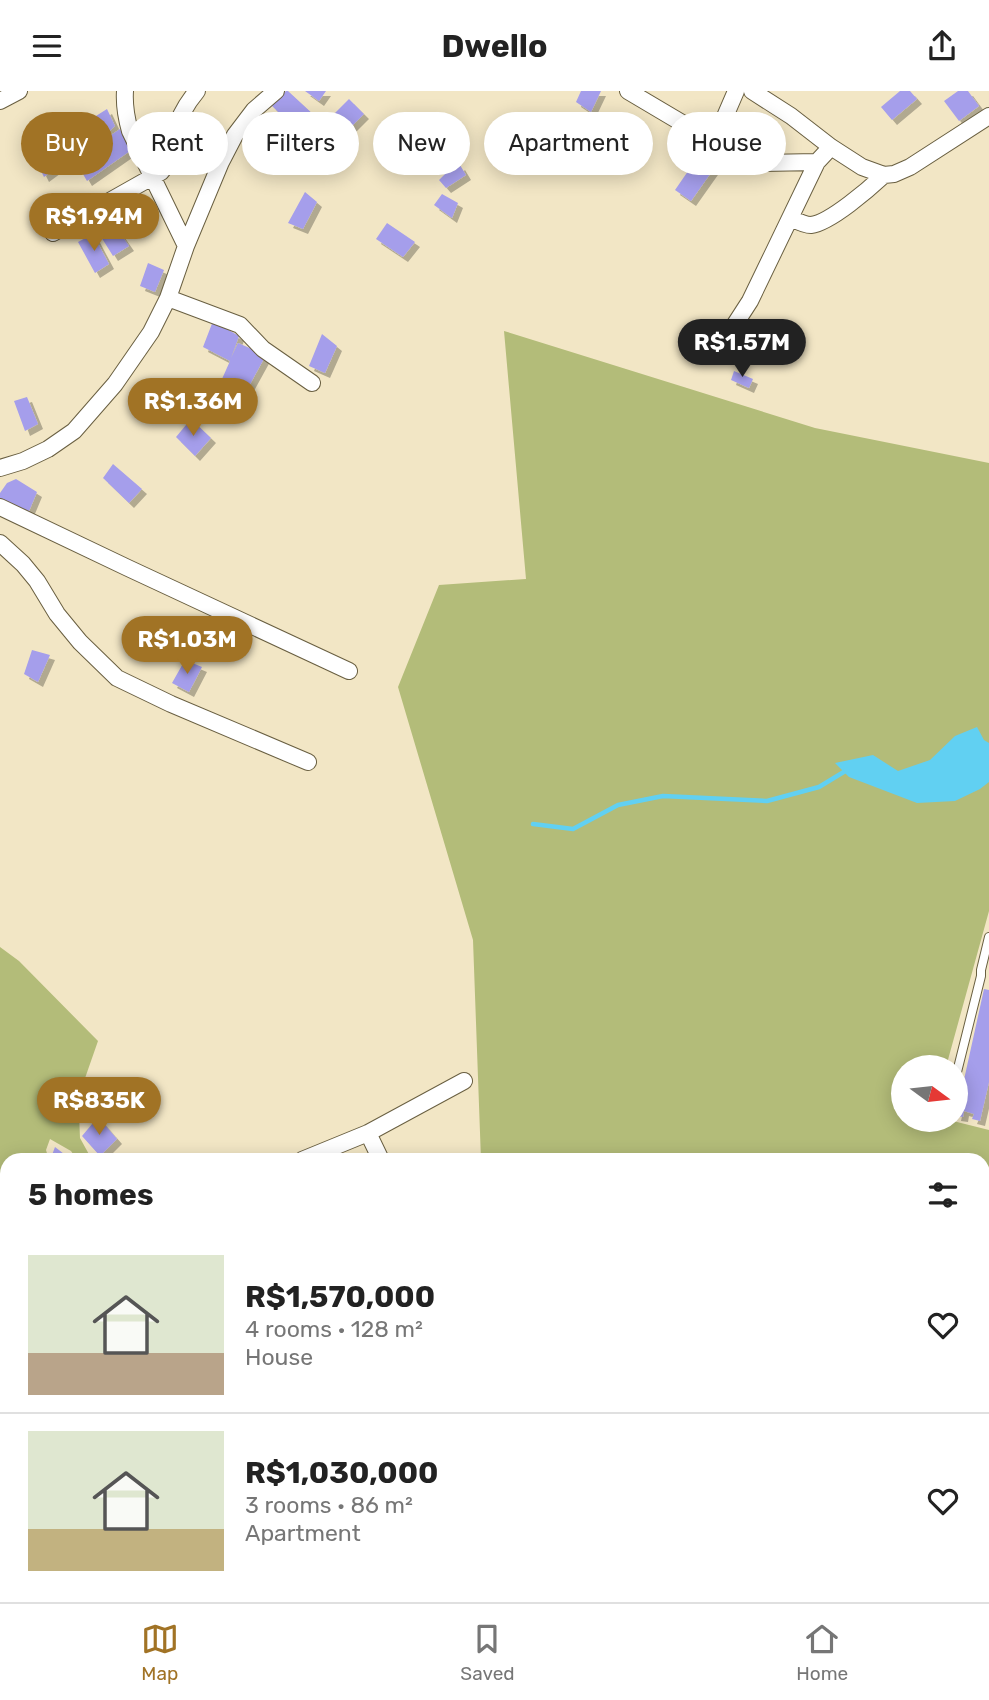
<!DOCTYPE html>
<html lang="en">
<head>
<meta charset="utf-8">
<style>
	body { margin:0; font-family:Rubik,sans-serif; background:#f6f6f6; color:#222; height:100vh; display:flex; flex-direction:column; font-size:26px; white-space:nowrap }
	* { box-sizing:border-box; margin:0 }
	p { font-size:23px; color:#767676 }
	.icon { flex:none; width:38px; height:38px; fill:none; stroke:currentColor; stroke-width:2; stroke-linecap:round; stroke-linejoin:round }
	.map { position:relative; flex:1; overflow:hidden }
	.side { position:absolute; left:0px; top:1062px; width:990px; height:450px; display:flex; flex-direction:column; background:#fff; border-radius:21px 21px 0 0; box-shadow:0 4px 18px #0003 }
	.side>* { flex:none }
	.hud { position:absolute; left:21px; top:21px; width:948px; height:63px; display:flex; gap:14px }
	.needle { width:46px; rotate:105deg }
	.buttons { position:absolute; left:891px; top:964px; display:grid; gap:14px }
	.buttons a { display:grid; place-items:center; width:77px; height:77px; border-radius:50%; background:#fff; box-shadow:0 4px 18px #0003; font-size:35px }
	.price { position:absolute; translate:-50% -60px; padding:0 16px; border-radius:24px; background:#a17325; color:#fff; font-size:23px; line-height:46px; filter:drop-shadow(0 2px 4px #0008) }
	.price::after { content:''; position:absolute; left:50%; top:42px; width:21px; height:16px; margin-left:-10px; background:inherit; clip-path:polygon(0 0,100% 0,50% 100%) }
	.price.current { background:#222; color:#fff }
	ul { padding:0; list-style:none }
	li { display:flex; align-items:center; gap:21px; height:175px; padding:0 28px }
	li+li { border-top:2px solid #e0e0e0 }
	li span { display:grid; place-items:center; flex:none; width:196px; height:140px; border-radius:0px; color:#555 }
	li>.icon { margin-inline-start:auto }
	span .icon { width:84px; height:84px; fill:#fffc; stroke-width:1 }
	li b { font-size:30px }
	h2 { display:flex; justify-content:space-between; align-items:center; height:84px; padding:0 28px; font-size:30px }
	.pill { padding:0 24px; border-radius:32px; background:#fff; box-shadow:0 4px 18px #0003; font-size:24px; line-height:63px }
	.pill.current { background:#a17325; color:#fff }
	header { display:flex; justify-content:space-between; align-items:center; height:91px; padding:0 28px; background:#fff; font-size:32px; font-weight:700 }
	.menu { display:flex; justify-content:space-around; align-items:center; height:98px; border-top:2px solid #e0e0e0; background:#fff; font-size:19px; color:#767676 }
	.menu a { display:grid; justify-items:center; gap:4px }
	.menu .current { color:#a17325 }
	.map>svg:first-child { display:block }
	.green { fill:#b3bc79 }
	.water { fill:#61d0f2 }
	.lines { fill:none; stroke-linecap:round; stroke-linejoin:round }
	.stream { stroke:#61d0f2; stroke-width:4.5 }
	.building { fill:#a59eeb; filter:url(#shadow) }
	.lane-casing { stroke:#695f41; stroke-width:10 }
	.street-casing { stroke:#695f41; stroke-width:18 }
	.lane { stroke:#fff; stroke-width:8 }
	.street { stroke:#fff; stroke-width:16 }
</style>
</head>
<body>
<header><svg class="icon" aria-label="menu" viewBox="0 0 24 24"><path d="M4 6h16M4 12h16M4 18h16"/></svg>Dwello<svg class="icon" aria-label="share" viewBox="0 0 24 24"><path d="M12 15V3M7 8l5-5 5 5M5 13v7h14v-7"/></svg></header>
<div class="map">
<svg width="989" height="1511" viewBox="0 0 989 1511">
	<defs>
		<filter id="shadow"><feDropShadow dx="5" dy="5" stdDeviation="0" flood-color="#0004"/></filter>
	</defs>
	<rect width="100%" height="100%" fill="#f2e6c5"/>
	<path class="green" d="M 504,240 L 815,337 L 989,372 L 989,820 L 946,976 L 903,976 L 903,1029 L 949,1029 L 989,1039 L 989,1346 L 984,1345 L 984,1069 L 481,1069 L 473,849 L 398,596 L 439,494 L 526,488 Z
		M 0,856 L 19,870 L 98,950 L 76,1013 L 79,1023 L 80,1047 L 91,1067 L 85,1069 L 77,1069 L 71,1060 L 50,1048 L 46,1059 L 49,1069 L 7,1069 L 7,1118 L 0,1119 Z
		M 0,1407 L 7,1407 L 7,1505 L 136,1505 L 132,1511 L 0,1511 Z
		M 416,1505 L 854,1505 L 852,1511 L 413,1511 Z"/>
	<path class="water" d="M 977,636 L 984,649 L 989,652 L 989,691 L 980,698 L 955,710 L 917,712 L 849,686 L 835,672 L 873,664 L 898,680 L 930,669 L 955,645 Z"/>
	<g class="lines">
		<path class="stream" d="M 533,733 L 573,738 L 618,714 L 663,705 L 767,710 L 819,696 L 847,679"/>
	</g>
	<path class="building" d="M 286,0 L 288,0 L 343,51 L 326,68 L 271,14 Z
		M 305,0 L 326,0 L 319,10 Z
		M 581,0 L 601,0 L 591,21 L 576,11 Z
		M 900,0 L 910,0 L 917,8 L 892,29 L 881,16 Z
		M 958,0 L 968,0 L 979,15 L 959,30 L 944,10 Z
		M 349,8 L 364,23 L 347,40 L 331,26 Z
		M 107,18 L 115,35 L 92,57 L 120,38 L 130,60 L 87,90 L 76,71 L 92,57 L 77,37 Z
		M 194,31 L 210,41 L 204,49 L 188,42 Z
		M 45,52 L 59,75 L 44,86 L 32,62 Z
		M 704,57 L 720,69 L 691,110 L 675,99 Z
		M 448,71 L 454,80 L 460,74 L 466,84 L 446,97 L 439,89 L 445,83 L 442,77 Z
		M 305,101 L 317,111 L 303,138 L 288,132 Z
		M 442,103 L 458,112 L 452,127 L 434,114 Z
		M 113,132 L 129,155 L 113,165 L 98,141 Z
		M 387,132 L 415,151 L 403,166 L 376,148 Z
		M 93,143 L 109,173 L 95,182 L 78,151 Z
		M 148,172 L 164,179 L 155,201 L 140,195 Z
		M 213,230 L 239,245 L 231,267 L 238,252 L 266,264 L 243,306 L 222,288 L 230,270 L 203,256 Z
		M 322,243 L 337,255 L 325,282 L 309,275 Z
		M 734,280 L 753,288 L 749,297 L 731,289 Z
		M 27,306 L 38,333 L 25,340 L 14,310 Z
		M 191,328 L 211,347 L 195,365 L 176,346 Z
		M 113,373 L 142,398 L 129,412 L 103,387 Z
		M 16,388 L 37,401 L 27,425 L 0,408 L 0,402 L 7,392 Z
		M 32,559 L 50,564 L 38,591 L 24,583 Z
		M 185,569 L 202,576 L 189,601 L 172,592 Z
		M 984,898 L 989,899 L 989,991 L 980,1030 L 972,1028 L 974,1023 L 964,1020 L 963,1026 L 956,1025 Z
		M 87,988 L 104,997 L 94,1022 L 76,1013 Z
		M 98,1026 L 117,1048 L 100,1065 L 82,1045 Z
		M 55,1056 L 68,1066 L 66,1069 L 55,1069 L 52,1064 Z
		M 153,1505 L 175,1505 L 162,1511 L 156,1511 Z
		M 864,1505 L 893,1505 L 892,1511 L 862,1511 Z
		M 933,1505 L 951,1505 L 950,1511 L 932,1511 Z"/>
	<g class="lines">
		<g class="lane-casing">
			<path id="lane" d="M 956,985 L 981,885 L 981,879 L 989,846
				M 984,1363 L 989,1365
				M 984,1448 L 989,1426
				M 984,1468 L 989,1470
				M 906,1511 L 907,1505
				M 968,1511 L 970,1505"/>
		</g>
		<g class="street-casing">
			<path id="street" d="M 125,0 C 124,15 126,26 130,40 L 186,155
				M 628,0 L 714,51 L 736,0
				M 752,0 L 791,25 L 831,56 L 862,76 L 884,84 L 894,83 L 910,76 L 989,25
				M 0,10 L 19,0
				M 714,51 L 743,67 L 757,72 L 817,71
				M 791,127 C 797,130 804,134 811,134 C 830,132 870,97 884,84
				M 53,142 L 161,81 C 170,71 170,57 173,45 C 178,28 186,13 197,0
				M 168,207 L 240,234 L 263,258 L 312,292
				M 728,244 L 750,210 L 817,71 L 831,56
				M 0,377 L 23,370 L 48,358 L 74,340 L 115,293 L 151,241 L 168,207 L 186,155 L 221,71 L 235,44 L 254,19 L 276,0
				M 0,416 L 128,477 L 349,580
				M 0,452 L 23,473 L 37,490 L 57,523 L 80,551 L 117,587 L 171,613 L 308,671
				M 368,1042 L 381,1069
				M 302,1069 L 368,1042 L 464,990
				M 0,1163 L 7,1156
				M 187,1511 L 188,1505"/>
		</g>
		<use href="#lane" class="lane"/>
		<use href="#street" class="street"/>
	</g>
</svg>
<div class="buttons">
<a><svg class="needle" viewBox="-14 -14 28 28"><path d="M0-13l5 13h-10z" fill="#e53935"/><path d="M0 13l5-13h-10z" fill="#767676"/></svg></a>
</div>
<b class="price" style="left:94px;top:162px">R$1.94M</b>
<b class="price current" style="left:742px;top:288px">R$1.57M</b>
<b class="price" style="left:193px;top:347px">R$1.36M</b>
<b class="price" style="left:187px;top:585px">R$1.03M</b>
<b class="price" style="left:99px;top:1046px">R$835K</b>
<div class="hud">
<a class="pill current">Buy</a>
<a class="pill">Rent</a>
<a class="pill">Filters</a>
<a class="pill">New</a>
<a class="pill">Apartment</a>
<a class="pill">House</a>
</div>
<section class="side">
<h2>5 homes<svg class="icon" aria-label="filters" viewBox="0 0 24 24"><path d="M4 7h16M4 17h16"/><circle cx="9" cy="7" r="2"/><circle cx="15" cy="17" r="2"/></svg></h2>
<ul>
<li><span style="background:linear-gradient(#dfe7d0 70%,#b9a48a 0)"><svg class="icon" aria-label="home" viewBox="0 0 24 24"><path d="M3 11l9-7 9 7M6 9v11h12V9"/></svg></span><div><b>R$1,570,000</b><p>4 rooms · 128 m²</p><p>House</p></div><svg class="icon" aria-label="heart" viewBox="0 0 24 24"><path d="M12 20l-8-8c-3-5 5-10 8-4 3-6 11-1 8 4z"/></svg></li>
<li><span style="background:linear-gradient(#dfe7d0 70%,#c2b280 0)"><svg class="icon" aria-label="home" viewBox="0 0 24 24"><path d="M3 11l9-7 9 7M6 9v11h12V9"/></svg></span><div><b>R$1,030,000</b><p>3 rooms · 86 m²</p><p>Apartment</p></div><svg class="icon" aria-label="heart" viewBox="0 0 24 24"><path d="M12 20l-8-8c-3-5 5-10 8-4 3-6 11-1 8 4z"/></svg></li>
</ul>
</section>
</div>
<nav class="menu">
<a class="current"><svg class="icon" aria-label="map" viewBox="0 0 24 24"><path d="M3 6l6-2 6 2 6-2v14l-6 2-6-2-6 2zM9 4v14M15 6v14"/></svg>Map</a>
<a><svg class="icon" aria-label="saved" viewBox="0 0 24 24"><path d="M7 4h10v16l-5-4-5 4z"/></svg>Saved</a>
<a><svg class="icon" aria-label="home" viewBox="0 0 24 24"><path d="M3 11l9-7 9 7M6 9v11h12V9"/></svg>Home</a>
</nav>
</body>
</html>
